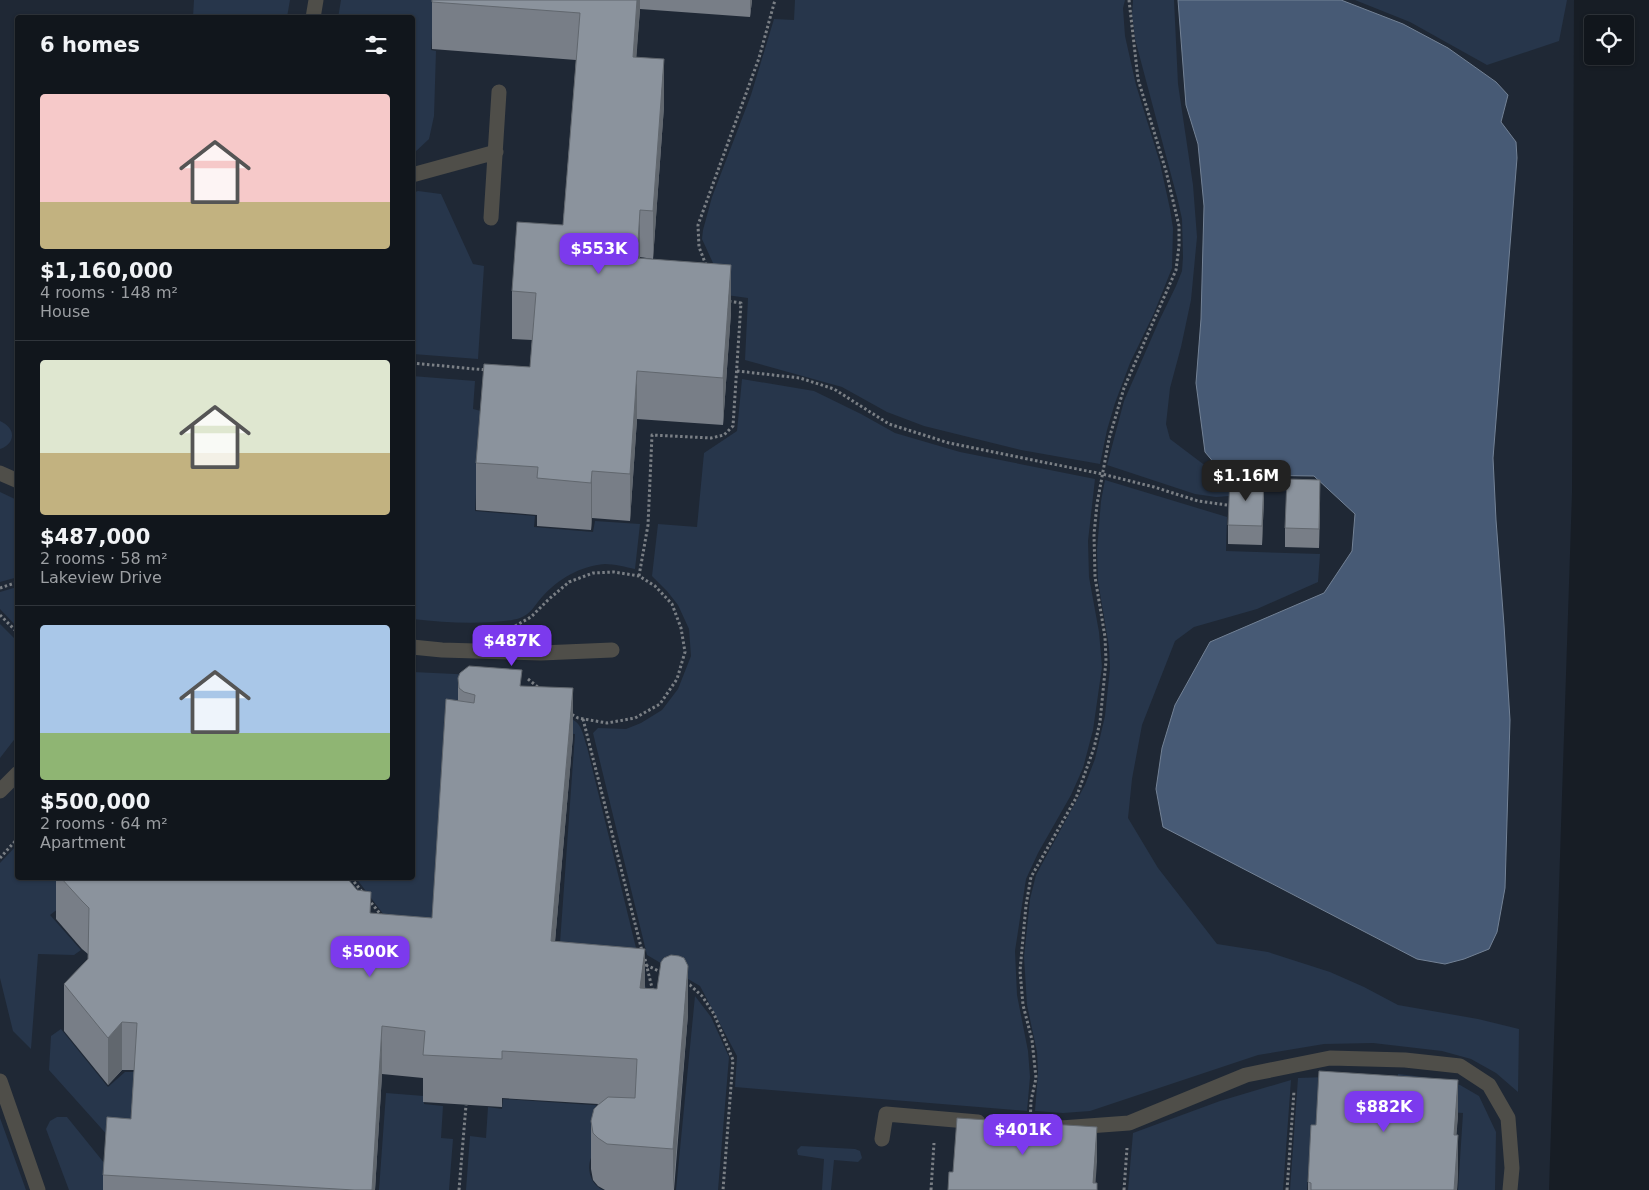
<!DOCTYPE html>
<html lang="en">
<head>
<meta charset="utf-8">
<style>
	body { margin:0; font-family:"DejaVu Sans",sans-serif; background:#1a1f25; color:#f1f3f6; height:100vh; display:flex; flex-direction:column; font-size:19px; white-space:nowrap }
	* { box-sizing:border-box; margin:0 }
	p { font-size:16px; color:#9c9fa3 }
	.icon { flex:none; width:28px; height:28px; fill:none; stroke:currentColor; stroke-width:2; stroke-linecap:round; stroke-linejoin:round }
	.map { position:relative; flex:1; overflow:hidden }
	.details { position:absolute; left:15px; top:15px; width:400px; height:865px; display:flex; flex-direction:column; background:#11161c; border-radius:5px; box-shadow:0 1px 4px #0004,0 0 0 1px #30353b }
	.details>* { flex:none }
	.buttons { position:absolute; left:1584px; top:15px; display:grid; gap:10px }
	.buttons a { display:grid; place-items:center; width:50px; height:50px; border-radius:5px; background:#11161c; box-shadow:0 1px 4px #0004,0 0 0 1px #30353b; font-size:25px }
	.price { position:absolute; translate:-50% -42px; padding:0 11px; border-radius:10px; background:#7c3aed; color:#fff; font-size:16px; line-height:32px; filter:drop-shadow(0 1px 2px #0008) }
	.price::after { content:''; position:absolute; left:50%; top:30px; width:15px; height:11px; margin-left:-8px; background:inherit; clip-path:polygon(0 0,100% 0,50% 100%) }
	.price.active { background:#222; color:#fff }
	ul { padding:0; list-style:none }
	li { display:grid; align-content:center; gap:10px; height:265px; padding:0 25px }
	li+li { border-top:1px solid #30353b }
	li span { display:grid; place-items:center; height:155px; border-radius:5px; color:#555 }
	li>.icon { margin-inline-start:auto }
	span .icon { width:90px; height:90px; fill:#fffc; stroke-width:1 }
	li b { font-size:21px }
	h2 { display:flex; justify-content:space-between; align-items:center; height:60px; padding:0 25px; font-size:21px }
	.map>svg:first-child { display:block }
	.built { fill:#1f2835; fill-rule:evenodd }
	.green { fill:#27364b }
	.water { fill:#475a75; stroke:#738296 }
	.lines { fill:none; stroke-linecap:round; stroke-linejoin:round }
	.path { stroke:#7a7f85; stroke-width:3; stroke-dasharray:2.5 2.5; stroke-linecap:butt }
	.minor { stroke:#4f4e49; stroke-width:15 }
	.wall { fill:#787e87 }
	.shaded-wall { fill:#61676e }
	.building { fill:#8b939d; stroke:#61676e }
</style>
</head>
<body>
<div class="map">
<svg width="1649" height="1190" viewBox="0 0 1649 1190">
	<rect width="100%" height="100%" fill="#171d25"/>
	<path class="built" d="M 0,0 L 1574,0 L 1572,493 L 1549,1190 L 0,1190 ZM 18,18 L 412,18 L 412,878 L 18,878 Z"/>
	<path class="green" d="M 194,0 L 290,0 L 287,17 L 193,17 Z
		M 341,0 L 435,0 L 431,50 L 436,51 L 434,116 L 429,139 L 413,154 L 412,18 L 338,18 Z
		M 795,0 L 1125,0 L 1123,8 L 1125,36 L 1136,85 L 1160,163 L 1170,209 L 1173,228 L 1172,268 L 1154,313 L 1130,363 L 1115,403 L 1107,430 L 1100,464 L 1021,450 L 924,426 L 887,412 L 842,387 L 745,360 L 748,298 L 719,294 L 717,278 L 713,263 L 702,239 L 703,230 L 712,197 L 751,95 L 774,19 L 794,20 Z
		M 1133,0 L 1174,0 L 1178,84 L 1193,185 L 1197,237 L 1191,300 L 1181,347 L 1170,388 L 1166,424 L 1170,439 L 1215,473 L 1259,478 L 1314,482 L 1312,493 L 1230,488 L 1229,496 L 1216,497 L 1195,494 L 1107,465 L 1124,401 L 1159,321 L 1176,286 L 1182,271 L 1183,257 L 1182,219 L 1178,201 L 1135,39 L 1132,15 Z
		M 1355,0 L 1567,0 L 1559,41 L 1487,65 L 1410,22 Z
		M 418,191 L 441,194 L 473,264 L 484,266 L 478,359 L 413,354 L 412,193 Z
		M 412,376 L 475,381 L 473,409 L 481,411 L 475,511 L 535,516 L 534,527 L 593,532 L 595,521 L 640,524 L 635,569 C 626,567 614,564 605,564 C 580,566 558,579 542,597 C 534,606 531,614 520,618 C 511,621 502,621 493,622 C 466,624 440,622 413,619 Z
		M 742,379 L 814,391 L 861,414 L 895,433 L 960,452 L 1095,479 L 1088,541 L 1089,577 L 1099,632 L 1102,667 L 1093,730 L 1083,768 L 1071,795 L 1038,853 L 1026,879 L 1015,951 L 1017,995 L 1028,1051 L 1030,1077 L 1027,1111 L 735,1087 L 737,1056 L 700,986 L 647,955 L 593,733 L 598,728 L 626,729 L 641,723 L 662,710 L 678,689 L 691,656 L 689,629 L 678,605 L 667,591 L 652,576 L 658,524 L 697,527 L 704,453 L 737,431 Z
		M 0,421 C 16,428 16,443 0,449 Z
		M 1105,480 L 1227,517 L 1226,551 L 1320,554 L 1318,582 L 1257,609 L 1194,627 L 1175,641 L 1142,725 L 1132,779 L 1128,818 L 1158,868 L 1217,944 L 1268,952 L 1330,972 L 1364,987 L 1398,1005 L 1478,1019 L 1519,1029 L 1518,1092 L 1496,1073 L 1471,1059 L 1442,1051 L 1373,1043 L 1324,1044 L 1258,1055 L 1090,1111 L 1063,1113 L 1035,1111 L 1038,1073 L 1037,1052 L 1027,1005 L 1024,957 L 1030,899 L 1036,875 L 1085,785 L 1095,759 L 1105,716 L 1110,668 L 1109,647 L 1098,581 L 1097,550 L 1101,501 Z
		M 0,492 L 17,500 L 18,577 L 0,582 Z
		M 17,587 L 18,587 L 17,627 L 0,609 L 0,592 Z
		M 0,624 L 18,642 L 17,736 L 0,758 Z
		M 413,672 L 476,675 L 433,949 L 396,931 L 356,878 L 412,878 Z
		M 569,718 C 582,722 583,735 587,747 L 647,993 L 557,985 L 575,734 L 538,731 Z
		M 17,845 L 18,878 L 98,878 L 50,915 L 81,950 L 74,955 L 38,954 L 31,1049 L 13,1031 L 0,978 L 0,863 Z
		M 695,996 L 711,1017 L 729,1057 L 718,1190 L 676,1190 Z
		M 61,1029 L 108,1087 L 125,1072 L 136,1072 L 128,1148 L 110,1138 L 49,1070 L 51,1036 Z
		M 1398,1074 L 1432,1078 L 1460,1085 L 1479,1096 L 1496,1132 L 1495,1190 L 1458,1190 L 1463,1113 L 1397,1109 Z
		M 1384,1075 L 1382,1107 L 1314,1158 L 1309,1159 L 1307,1190 L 1290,1190 L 1298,1078 Z
		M 1291,1080 L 1283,1190 L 1128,1190 L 1133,1133 L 1220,1101 Z
		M 386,1093 L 424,1096 L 424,1104 L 443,1106 L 441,1138 L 453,1139 L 449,1190 L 379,1190 Z
		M 503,1099 L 636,1108 C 623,1122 603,1140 593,1154 C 585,1166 590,1185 603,1190 L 466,1190 L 470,1136 L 486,1138 L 488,1107 L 502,1109 Z
		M 57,1117 L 67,1117 L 105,1164 L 103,1190 L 69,1190 L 46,1129 L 50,1121 Z
		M 0,1118 L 26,1190 L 0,1190 Z
		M 801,1146 L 855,1149 L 860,1151 L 862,1158 L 858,1162 L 834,1160 L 831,1190 L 822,1190 L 824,1159 L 798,1155 L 797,1150 Z"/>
	<path class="water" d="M 1178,0 L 1341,0 L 1403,24 L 1448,48 L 1496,82 L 1508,95 L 1501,122 L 1516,142 L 1517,158 L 1493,458 L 1496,520 L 1504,625 L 1510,720 L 1505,888 L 1497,932 L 1489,949 L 1464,959 L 1445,964 L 1417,959 L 1163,827 L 1156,789 L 1162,748 L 1175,705 L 1210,642 L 1324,593 L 1352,551 L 1355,514 L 1314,476 L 1244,475 L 1221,471 L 1205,452 L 1196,383 L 1201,319 L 1204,206 L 1198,144 L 1186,105 Z"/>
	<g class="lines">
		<path class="path" d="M 706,265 L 699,247 L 698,225 L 759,58 L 775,0
			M 412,363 L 486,370
			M 737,371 L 800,378 L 834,389 L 889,424 L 949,443 L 1102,474 L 1154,487 L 1198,501 L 1227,505
			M 639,576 L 648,525 L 652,435 L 711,438 L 724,435 L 733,426 L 741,303 L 727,301
			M 0,588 L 18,582
			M 0,615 L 18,633
			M 515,626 L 531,617 L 549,599 L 569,582 L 593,573 L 614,572 L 639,576 L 655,586 L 672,604 L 681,628 L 685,652 L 677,679 L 660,704 L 635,718 L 607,723 L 578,718 L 571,714
			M 528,679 L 539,688
			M 583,719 L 642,951
			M 0,858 L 18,838
			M 351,878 L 363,893
			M 368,899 L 382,916
			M 645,959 L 653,992
			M 646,965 L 663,973
			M 685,983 L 690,985 L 702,996 L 714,1014 L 733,1060 L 723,1190
			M 1030,1127 L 1031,1101 L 1036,1078 L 1032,1040 L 1023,1005 L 1020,971 L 1026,905 L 1031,877 L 1076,798 L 1094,748 L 1100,722 L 1106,661 L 1105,637 L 1095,577 L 1094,534 L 1097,504 L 1109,439 L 1124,388 L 1176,270 L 1179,246 L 1179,226 L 1166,171 L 1138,79 L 1129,0
			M 459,1190 L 466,1105
			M 931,1190 L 934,1143
			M 1124,1190 L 1127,1148
			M 1287,1190 L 1294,1091"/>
		<path class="minor" d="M 313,18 L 316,0
			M 412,175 L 496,152
			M 491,218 L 499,92
			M 0,473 L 18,481
			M 412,647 L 442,650 L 541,653 L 612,650
			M 0,791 L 18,773
			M 0,1081 L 38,1190
			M 1061,1128 L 1129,1123 L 1246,1075 L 1330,1058 L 1405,1060 L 1460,1066 L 1489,1085 L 1508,1118 L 1512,1168 L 1510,1190
			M 882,1139 L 886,1114 L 978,1122"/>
	</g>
	<path class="wall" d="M 432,0 L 752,0 L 750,17 L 640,9 L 636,57 L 664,106 L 653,259 L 640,257 L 640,258 L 731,312 L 723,425 L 637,419 L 630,521 L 592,518 L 591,530 L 537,526 L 537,515 L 476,510 L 476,463 L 530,367 L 532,340 L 512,339 L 512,291 L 563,225 L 576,60 L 432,49 Z
		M 1264,497 L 1262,545 L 1228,544 L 1228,525 Z
		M 1320,499 L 1319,548 L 1285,547 L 1285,528 Z
		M 458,678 L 522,686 L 573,735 L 555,941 L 645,988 L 688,1014 L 674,1190 L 605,1190 L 598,1186 L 593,1180 L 591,1169 L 591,1121 L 598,1104 L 502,1098 L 502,1107 L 423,1102 L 423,1078 L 382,1074 L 375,1190 L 103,1190 L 103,1175 L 131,1119 L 134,1070 L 122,1070 L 108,1085 L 64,1031 L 64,984 L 88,959 L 88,954 L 82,949 L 56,919 L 56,878 L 347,878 L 371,914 L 432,918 L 458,701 Z
		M 1458,1115 L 1456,1135 L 1458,1170 L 1457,1190 L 1308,1190 L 1308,1182 L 1316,1125 Z"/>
	<path class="shaded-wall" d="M 637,0 L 640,0 L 640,9 L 633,104 L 633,57 Z
		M 750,0 L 752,0 L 750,17 Z
		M 664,59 L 664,106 L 653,259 L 653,211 Z
		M 640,210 L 640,257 L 637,305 L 637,258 Z
		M 731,265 L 731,312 L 723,425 L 723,378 Z
		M 637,371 L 637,419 L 630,521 L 630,474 Z
		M 592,471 L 592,518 L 591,530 L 591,483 Z
		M 1264,478 L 1264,497 L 1262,545 L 1262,526 Z
		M 1320,480 L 1320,499 L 1319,548 L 1319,529 Z
		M 573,688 L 573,735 L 551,988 L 551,941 Z
		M 645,949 L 645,996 L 640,988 Z
		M 688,966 L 688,1014 L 673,1190 L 673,1149 Z
		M 122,1022 L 122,1070 L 108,1085 L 108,1038 Z
		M 382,1026 L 382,1074 L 375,1190 L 372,1190 Z
		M 1458,1080 L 1458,1115 L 1454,1170 L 1454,1135 Z
		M 1097,1127 L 1097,1162 L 1095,1190 L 1093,1183 Z
		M 1458,1135 L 1458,1170 L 1457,1190 L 1454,1190 Z"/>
	<path class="building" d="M 432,0 L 637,0 L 633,57 L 664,59 L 653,211 L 640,210 L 637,258 L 731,265 L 723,378 L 637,371 L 630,474 L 592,471 L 591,483 L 537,478 L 538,467 L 476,463 L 484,364 L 530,367 L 536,293 L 512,291 L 517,222 L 563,225 L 580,13 L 432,2 Z
		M 1230,477 L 1264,478 L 1262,526 L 1228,525 Z
		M 1287,479 L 1320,480 L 1319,529 L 1285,528 Z
		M 469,666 L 522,670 L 520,686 L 573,688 L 551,941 L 645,949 L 640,988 L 657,989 L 661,962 L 664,958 L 671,955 L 679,956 L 684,958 L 688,966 L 673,1149 L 607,1144 L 598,1138 L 593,1133 L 591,1121 L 594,1109 L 598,1105 L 608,1097 L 635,1098 L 637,1059 L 502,1051 L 502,1059 L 423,1055 L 425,1031 L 382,1026 L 372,1190 L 354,1190 L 103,1175 L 107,1117 L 131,1119 L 137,1023 L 122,1022 L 108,1038 L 64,984 L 88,959 L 89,908 L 82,901 L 61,878 L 347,878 L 357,890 L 371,892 L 370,913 L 432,918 L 446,699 L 474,703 L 475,695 L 464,692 L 459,688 L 458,678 L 460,673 Z
		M 1319,1071 L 1458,1080 L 1454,1135 L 1458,1135 L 1454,1190 L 1311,1190 L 1311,1183 L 1308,1182 L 1311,1125 L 1316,1125 Z
		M 957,1118 L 1097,1127 L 1093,1183 L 1097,1183 L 1097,1190 L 948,1190 L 949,1172 L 953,1172 Z"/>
</svg>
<div class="buttons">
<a><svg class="icon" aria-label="locate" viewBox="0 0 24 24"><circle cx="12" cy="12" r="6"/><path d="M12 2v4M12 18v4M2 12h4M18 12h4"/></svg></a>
</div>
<b class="price" style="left:599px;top:275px">$553K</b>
<b class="price active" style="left:1246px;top:502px">$1.16M</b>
<b class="price" style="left:512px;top:667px">$487K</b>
<b class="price" style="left:370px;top:978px">$500K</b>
<b class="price" style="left:1384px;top:1133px">$882K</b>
<b class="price" style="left:1023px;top:1156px">$401K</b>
<section class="details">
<h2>6 homes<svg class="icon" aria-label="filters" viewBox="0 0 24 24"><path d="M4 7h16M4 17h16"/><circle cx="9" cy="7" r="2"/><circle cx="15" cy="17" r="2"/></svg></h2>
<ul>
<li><span style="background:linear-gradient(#f6c9c9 70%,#c2b280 0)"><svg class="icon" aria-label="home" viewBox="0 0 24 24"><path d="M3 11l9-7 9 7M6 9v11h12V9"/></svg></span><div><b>$1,160,000</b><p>4 rooms · 148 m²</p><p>House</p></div></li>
<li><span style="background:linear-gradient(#dfe7d0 60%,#c2b280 0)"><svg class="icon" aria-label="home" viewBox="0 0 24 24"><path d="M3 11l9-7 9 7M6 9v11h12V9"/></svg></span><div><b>$487,000</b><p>2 rooms · 58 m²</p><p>Lakeview Drive</p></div></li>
<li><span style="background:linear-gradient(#a9c7e8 70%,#8fb573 0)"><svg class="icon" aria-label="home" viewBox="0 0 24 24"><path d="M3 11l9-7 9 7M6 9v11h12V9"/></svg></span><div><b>$500,000</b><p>2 rooms · 64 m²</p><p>Apartment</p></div></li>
</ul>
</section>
</div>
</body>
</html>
